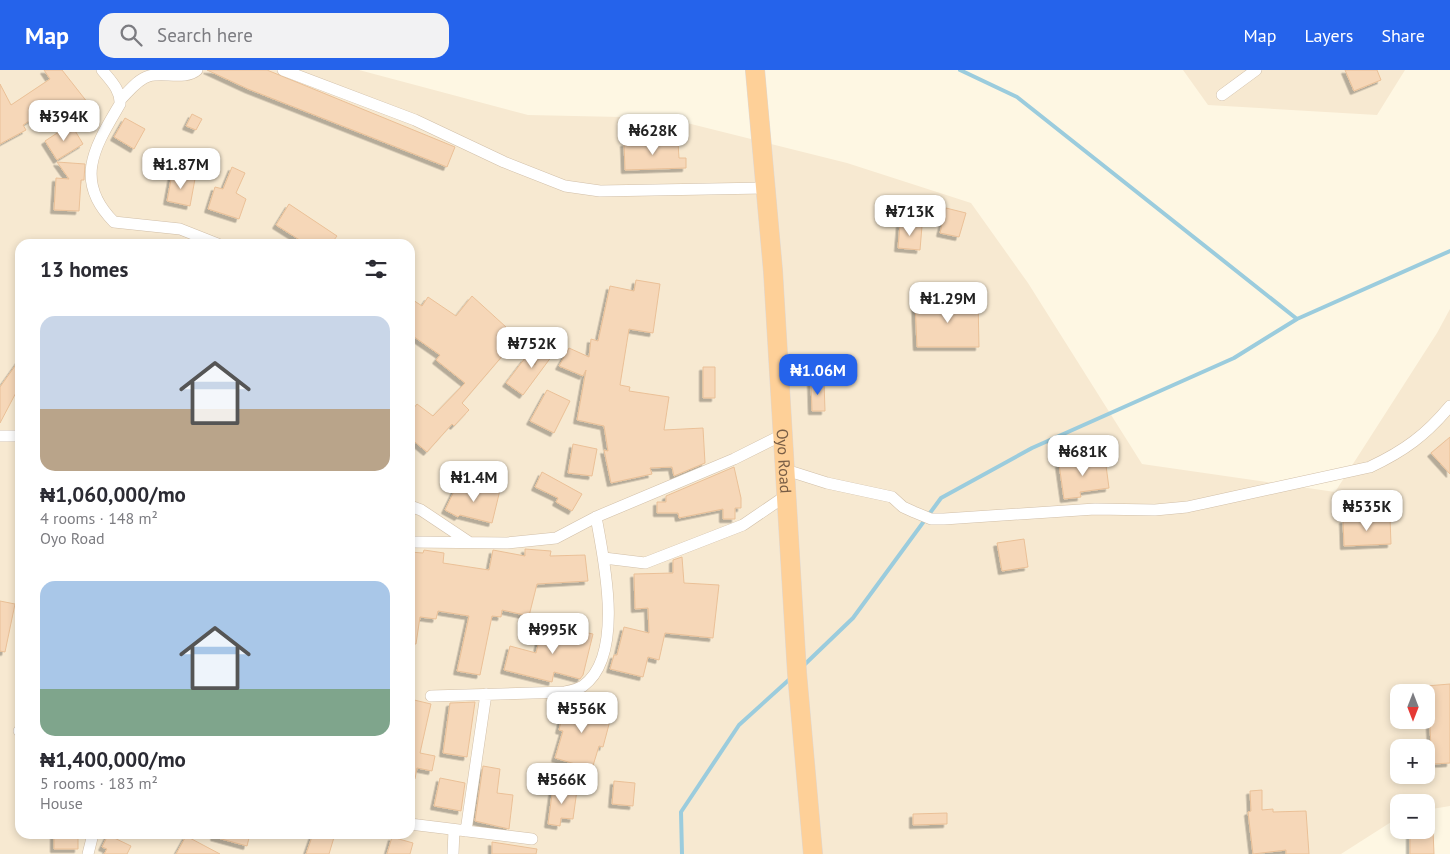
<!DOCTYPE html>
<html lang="en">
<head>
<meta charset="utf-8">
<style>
	body { margin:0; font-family:"PT Sans",sans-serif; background:#f2f2f3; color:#2b2b33; height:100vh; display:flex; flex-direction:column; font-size:19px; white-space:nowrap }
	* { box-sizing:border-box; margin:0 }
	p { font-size:16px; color:#7c7c81 }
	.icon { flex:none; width:28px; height:28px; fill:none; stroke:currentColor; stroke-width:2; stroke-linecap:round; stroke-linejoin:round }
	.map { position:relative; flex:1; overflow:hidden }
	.details { position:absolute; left:15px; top:169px; width:400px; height:600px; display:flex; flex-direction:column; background:#fff; border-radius:15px; box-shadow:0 2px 8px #0003 }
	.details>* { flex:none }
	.needle { width:32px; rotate:180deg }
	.fabs { position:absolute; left:1390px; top:614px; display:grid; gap:10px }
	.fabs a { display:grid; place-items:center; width:45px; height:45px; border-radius:10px; background:#fff; box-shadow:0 2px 8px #0003; font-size:25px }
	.price { position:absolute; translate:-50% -42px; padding:0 11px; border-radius:10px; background:#fff; color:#222; font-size:16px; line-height:32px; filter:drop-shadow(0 1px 2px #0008) }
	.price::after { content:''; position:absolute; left:50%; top:30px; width:15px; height:11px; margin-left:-8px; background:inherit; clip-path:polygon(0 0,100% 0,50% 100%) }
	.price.on { background:#2563eb; color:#fff }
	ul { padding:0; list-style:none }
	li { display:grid; align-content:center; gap:10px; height:265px; padding:0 25px }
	li span { display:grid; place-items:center; height:155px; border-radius:15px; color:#555 }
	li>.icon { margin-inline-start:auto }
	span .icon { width:90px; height:90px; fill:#fffc; stroke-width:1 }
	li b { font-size:21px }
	h2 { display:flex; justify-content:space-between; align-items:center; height:60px; padding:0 25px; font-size:21px }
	header { display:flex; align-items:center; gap:30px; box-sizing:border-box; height:70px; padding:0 25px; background:#2563eb; color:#fff }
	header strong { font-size:24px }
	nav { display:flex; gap:28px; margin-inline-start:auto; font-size:18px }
	.search { width:350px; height:45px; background:#f2f2f3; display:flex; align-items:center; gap:12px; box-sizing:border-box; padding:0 18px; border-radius:15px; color:#7c7c81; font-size:19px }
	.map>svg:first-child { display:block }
	.residential { fill:#f7e9d1; fill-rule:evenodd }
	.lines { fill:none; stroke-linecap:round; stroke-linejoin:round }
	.stream { stroke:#9bccdd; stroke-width:4 }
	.building { fill:#f6d7b8; stroke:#eac097; filter:url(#shadow) }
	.minor-casing { stroke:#d1bfa8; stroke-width:12 }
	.trunk-casing { stroke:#dfd8d3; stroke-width:20 }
	.minor { stroke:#fff; stroke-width:11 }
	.trunk { stroke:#fed098; stroke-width:19 }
	.labels { text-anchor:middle; stroke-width:4.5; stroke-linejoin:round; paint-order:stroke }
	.street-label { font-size:16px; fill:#795e46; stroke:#fff9ec }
</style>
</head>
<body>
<header>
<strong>Map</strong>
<div class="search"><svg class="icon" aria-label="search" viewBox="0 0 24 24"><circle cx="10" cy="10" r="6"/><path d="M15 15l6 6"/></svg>Search here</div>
<nav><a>Map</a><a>Layers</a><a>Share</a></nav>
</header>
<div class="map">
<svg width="1450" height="784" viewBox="0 0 1450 784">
	<defs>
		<filter id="shadow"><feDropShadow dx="-3.5" dy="3.5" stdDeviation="0" flood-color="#0004"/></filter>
	</defs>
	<rect width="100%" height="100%" fill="#fef7e3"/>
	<path class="residential" d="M 0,0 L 359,0 L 528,45 L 667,48 L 847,93 L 971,133 L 1028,213 L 1142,394 L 1335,422 L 1437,263 L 1450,239 L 1450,736 L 1426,740 L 1426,732 L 1399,732 L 1399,747 L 1341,784 L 0,784 ZM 20,174 L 410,174 L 410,764 L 20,764 ZM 1399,622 L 1426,622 L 1426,650 L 1399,650 ZM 1399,678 L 1426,678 L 1426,705 L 1399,705 Z
		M 1183,0 L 1405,0 L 1377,45 L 1208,35 Z"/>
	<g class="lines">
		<path class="stream" d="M 960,0 L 1017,27 L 1297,249
			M 802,597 L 853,548 L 941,428 L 1032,378 L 1234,288 L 1297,249 L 1450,181
			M 682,784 L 681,742 L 739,655 L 792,607"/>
	</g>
	<path class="building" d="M 44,0 L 62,0 L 95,42 L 76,57 L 57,33 L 23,55 L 26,60 L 0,74 L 0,14 L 11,35 L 50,9 Z
		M 207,0 L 267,0 L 455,77 L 447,97 L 248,19 Z
		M 1345,0 L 1377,0 L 1381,10 L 1354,21 Z
		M 192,44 L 202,49 L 196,60 L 186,56 Z
		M 125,48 L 145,59 L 134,79 L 114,67 Z
		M 71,54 L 83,74 L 57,90 L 45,71 Z
		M 678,72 L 679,88 L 686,88 L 686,98 L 625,100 L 624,73 Z
		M 57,92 L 85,94 L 84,110 L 81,110 L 79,141 L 54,140 L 56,108 L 69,109 Z
		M 232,97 L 245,103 L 236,123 L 246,129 L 239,149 L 208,139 L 215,117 L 223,119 Z
		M 172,104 L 195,109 L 190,136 L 167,131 Z
		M 289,134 L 337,166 L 331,174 L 306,174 L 276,155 Z
		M 946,138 L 966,143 L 959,167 L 940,163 Z
		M 900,154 L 922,156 L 920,180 L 898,178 Z
		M 636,210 L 660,214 L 653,263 L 629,259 L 620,315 L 630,317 L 629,321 L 669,327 L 664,360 L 703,358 L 705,393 L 674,406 L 672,397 L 650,398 L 652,404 L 611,413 L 604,380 L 608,381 L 604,356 L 577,350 L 586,300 L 583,306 L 559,296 L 569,278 L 589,287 L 591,269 L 598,271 L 610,216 L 634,221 Z
		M 472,226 L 506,257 L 497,268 L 510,277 L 462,333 L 469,340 L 454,356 L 452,354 L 427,382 L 410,368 L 410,343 L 417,334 L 433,346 L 465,313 L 436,290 L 440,285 L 410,264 L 410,228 L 422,236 L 428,227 L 456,246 Z
		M 978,229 L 979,277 L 917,277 L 915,232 L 956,233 L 955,230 Z
		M 546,269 L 560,275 L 523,325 L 506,313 L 525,288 L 535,295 Z
		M 20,289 L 20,315 L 0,353 L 0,317 Z
		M 703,297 L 715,297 L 715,328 L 703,328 Z
		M 811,311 L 824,311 L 825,341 L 812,341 Z
		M 547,320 L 570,331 L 554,363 L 530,351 Z
		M 1450,367 L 1450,404 L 1431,383 Z
		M 573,374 L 597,379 L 592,406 L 568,403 Z
		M 1105,388 L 1109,418 L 1080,422 L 1081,427 L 1064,429 L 1059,394 Z
		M 734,397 L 741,428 L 741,438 L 735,438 L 735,449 L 723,449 L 723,439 L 679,448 L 678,443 L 657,443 L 657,432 L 666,432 L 666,426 Z
		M 542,402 L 582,424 L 572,441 L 556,432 L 558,428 L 535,417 Z
		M 457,415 L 476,425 L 479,415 L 500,420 L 492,453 L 460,445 L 458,447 L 445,440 Z
		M 1390,448 L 1391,474 L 1344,476 L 1343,450 Z
		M 1024,469 L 1028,497 L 1002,501 L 997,473 Z
		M 525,479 L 551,481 L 550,486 L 585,485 L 588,511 L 537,514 L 529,546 L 502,540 L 501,547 L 492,546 L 480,605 L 457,601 L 469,546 L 438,541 L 436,549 L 420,547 L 416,574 L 410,574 L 410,482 L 423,483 L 424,480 L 444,483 L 443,493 L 489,500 L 493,480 L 525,486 Z
		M 682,487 L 684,513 L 719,515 L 713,568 L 665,563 L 659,590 L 648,587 L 643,607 L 610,599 L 614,585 L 617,585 L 624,557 L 649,563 L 648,538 L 635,539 L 634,504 L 673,503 L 673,490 Z
		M 0,531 L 15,534 L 5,582 L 0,581 Z
		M 543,554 L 593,564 L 583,605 L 580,609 L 554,602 L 552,612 L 504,600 L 510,576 L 536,583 Z
		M 1450,614 L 1450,693 L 1432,694 L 1429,639 L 1426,640 L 1426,616 Z
		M 410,629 L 431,634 L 420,683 L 435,686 L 432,701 L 417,698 L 415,709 L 410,709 Z
		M 566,630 L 612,643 L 603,677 L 599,676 L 592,699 L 555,688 L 563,661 L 559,660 Z
		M 475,632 L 467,687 L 443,683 L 450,633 Z
		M 483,696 L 500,699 L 497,723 L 513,725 L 509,759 L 475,751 Z
		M 440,708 L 465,713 L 461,741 L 434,736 Z
		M 614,711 L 635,713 L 633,736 L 612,734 Z
		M 553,717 L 577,720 L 573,749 L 561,748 L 560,756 L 548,754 Z
		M 1262,720 L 1262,740 L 1273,739 L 1273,742 L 1306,741 L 1309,784 L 1286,784 L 1286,780 L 1253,784 L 1248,742 L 1251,741 L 1250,721 Z
		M 947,743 L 947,754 L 913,755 L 913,744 Z
		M 1410,760 L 1433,760 L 1434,784 L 1410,784 Z
		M 54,764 L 78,764 L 78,779 L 54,779 Z
		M 215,764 L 250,764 L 247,776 L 214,767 Z
		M 313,764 L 335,764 L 329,784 L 306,784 Z
		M 108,765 L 131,776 L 127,784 L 104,784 L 107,779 L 102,777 Z
		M 186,766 L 220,784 L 176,784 Z
		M 392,767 L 413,773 L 410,784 L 387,784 Z
		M 492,772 L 537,779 L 536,784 L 492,784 Z"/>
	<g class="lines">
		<g class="minor-casing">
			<path id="minor" d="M 102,0 C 110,10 121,20 120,34 C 96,75 72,110 114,152 L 180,159 L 218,174
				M 283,0 L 415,50 L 504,92 L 565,116 L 600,121 L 765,118
				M 1222,25 L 1256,0
				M 121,29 C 129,21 138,9 149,6 C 163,2 186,10 197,0
				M 0,366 L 20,366
				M 786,400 L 827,413 L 892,427 L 903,437 L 914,442 L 931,449 L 944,449 L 1095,439 L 1155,440 L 1187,437 L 1370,397 C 1404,381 1426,365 1450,336
				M 410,436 L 421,440 L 469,472
				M 410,472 L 507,473 L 556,468 L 596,447 L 734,389 L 784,364
				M 604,488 L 645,493 L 743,455 L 787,425
				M 431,626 L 565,622 C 570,621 578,619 583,616 C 625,586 604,490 596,447
				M 19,661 L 20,661
				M 410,754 L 532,769
				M 466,761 L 486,624
				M 88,784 L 93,764
				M 453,784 L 454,760"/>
		</g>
		<g class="trunk-casing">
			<g id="trunk">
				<path id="s1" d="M 755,0 L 773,201 L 797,603 L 813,784"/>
			</g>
		</g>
		<use href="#minor" class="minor"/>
		<use href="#trunk" class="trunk"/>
	</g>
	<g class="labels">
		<g class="street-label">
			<text dy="6" stroke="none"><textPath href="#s1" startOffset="392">Oyo Road</textPath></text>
		</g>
	</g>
</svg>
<div class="fabs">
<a><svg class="needle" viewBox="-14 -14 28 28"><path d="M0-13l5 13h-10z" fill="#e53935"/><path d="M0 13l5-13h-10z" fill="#7c7c81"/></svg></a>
<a>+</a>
<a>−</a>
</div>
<b class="price" style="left:64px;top:72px">₦394K</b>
<b class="price" style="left:653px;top:86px">₦628K</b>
<b class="price" style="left:181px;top:120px">₦1.87M</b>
<b class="price" style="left:910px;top:167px">₦713K</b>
<b class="price" style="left:948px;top:254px">₦1.29M</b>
<b class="price" style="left:532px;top:299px">₦752K</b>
<b class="price on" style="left:818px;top:326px">₦1.06M</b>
<b class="price" style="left:1083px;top:407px">₦681K</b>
<b class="price" style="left:474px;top:433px">₦1.4M</b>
<b class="price" style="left:1367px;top:462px">₦535K</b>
<b class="price" style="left:553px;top:585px">₦995K</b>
<b class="price" style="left:582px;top:664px">₦556K</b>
<b class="price" style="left:562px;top:735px">₦566K</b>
<section class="details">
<h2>13 homes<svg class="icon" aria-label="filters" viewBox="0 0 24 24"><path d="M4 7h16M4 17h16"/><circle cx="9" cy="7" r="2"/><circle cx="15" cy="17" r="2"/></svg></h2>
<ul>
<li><span style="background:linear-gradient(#c9d6e8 60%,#b9a48a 0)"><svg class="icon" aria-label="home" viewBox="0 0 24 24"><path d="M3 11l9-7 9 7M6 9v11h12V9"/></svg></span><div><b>₦1,060,000/mo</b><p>4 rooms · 148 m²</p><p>Oyo Road</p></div></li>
<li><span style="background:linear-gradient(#a9c7e8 70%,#7fa58c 0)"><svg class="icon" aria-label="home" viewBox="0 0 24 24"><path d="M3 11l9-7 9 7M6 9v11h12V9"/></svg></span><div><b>₦1,400,000/mo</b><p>5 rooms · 183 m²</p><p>House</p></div></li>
</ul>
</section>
</div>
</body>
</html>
